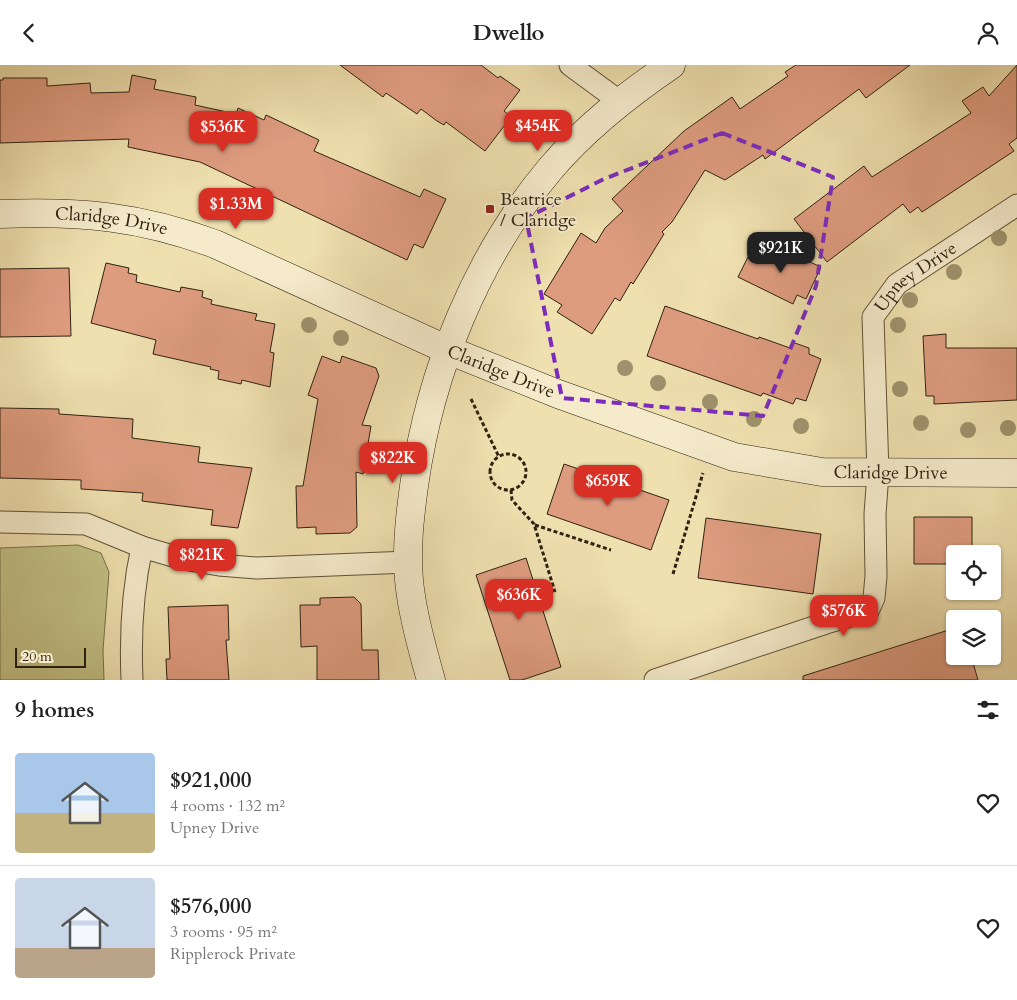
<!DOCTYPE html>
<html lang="en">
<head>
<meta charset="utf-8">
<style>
	body { margin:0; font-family:Cardo,serif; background:#f6f6f6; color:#222; height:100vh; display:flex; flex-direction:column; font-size:19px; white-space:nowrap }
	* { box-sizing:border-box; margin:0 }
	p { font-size:16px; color:#767676 }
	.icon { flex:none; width:28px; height:28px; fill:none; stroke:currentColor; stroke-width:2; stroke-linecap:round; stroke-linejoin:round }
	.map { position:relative; height:615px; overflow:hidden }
	.panel { display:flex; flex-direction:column; background:#fff; flex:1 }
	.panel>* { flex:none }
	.tools { position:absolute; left:946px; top:480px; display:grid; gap:10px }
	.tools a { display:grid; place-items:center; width:55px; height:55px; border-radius:5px; background:#fff; box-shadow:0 1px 4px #0004; font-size:25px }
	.scale { position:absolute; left:15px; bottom:12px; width:71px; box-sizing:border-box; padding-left:5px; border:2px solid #2f2210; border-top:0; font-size:14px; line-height:18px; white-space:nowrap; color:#2f2210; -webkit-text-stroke:4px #f5ebcb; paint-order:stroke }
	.price { position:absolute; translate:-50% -42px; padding:0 11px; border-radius:10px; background:#d93025; color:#fff; font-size:16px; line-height:32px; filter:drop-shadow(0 1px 2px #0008) }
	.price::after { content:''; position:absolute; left:50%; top:30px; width:15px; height:11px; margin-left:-8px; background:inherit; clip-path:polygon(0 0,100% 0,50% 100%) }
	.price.current { background:#222; color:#fff }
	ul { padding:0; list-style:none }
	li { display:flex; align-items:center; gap:15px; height:125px; padding:0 15px }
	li+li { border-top:1px solid #e0e0e0 }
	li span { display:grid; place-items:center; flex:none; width:140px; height:100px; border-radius:5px; color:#555 }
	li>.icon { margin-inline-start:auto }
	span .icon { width:60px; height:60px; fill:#fffc; stroke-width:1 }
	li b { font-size:21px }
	h2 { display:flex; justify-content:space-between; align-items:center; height:60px; padding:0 15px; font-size:21px }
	header { display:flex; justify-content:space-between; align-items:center; height:65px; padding:0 15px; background:#fff; font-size:22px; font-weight:800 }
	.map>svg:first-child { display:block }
	.green { fill:#c1c085; stroke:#78714a }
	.building { fill:#de9c7f; stroke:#2f2210 }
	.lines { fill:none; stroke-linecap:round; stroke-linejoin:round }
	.street-casing { stroke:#5f5238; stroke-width:23 }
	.secondary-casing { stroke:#2f2210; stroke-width:29 }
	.path { stroke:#2f2210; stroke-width:3; stroke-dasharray:4 2.5; stroke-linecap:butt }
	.street { stroke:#f5ebcb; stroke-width:21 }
	.secondary { stroke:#f5ebcb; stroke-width:28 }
	.tree { fill:#9e916b }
	.marked { fill:none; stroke:#7b2cbf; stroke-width:4; stroke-dasharray:10 6; stroke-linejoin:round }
	.poi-dot { fill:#8f2418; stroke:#f5ebcb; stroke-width:2 }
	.labels { text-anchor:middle; stroke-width:4; stroke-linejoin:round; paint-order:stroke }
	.poi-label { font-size:18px; fill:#2f2210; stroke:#f5ebcb; text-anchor:start }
	.street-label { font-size:18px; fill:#2f2210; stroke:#f5ebcb }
</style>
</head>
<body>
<header><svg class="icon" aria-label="back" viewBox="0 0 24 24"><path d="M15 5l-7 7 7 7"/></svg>Dwello<svg class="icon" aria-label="person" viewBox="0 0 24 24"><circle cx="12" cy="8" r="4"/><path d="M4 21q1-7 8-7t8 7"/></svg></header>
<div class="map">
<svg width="1017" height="615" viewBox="0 0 1017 615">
	<rect width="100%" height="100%" fill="#efe0af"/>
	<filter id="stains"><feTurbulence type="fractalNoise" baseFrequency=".004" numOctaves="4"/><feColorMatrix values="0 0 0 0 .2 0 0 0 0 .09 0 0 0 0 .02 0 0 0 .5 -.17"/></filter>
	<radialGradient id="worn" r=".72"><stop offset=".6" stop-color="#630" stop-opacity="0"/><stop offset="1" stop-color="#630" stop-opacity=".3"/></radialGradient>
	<path class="green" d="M 78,480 L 101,488 L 109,507 L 103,585 L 104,615 L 0,615 L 0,483 Z"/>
	<path class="building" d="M 340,0 L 481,0 L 498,13 L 500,11 L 520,25 L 504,46 L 511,52 L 485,86 L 446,57 L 444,60 L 437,56 L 421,44 L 417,49 L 386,28 L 383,32 Z
		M 796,0 L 910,0 L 866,33 L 859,24 L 765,94 L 763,90 L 725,115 L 705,105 L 672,157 L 662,167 L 664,169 L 633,219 L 631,217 L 620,236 L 615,233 L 592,269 L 557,247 L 562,240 L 544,229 L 581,168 L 596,178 L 605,163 L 623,146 L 612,134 L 684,66 L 732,32 L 740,44 L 788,11 L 785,7 Z
		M 1017,0 L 1017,73 L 1009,79 L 1014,86 L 922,147 L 918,142 L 910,148 L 903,139 L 827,197 L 794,154 L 864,101 L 872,112 L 971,48 L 962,36 L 983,22 L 989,31 Z
		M 132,10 L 156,15 L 154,24 L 196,32 L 195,40 L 236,49 L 238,43 L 264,55 L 266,50 L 319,75 L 314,86 L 420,132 L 424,124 L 446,134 L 423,183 L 414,179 L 407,195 L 200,97 L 128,82 L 129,74 L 0,78 L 0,15 L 3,15 L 3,13 L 47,13 L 47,21 L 90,18 L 91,28 L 129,27 Z
		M 770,179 L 821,202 L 806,234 L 797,230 L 793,239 L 738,212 L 748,192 L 762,198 Z
		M 106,198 L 129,203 L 128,208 L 137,210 L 136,217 L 180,227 L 181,222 L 203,226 L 202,232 L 212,235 L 211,239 L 257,249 L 255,255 L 275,259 L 270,287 L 274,288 L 270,322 L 242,315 L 241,319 L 218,314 L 219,306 L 210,304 L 211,302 L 153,289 L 156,275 L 91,258 Z
		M 69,203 L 71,271 L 0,272 L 0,204 Z
		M 665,241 L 758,274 L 759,272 L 790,283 L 792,277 L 809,283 L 809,289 L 821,294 L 806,336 L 796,333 L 793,339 L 763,328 L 761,331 L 647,291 Z
		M 946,269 L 946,283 L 1017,283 L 1017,335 L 934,339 L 934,331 L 926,331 L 923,271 Z
		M 322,291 L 340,298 L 342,291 L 376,303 L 379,311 L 362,360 L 371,361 L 363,409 L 356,407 L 357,462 L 350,468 L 316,469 L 316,462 L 297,463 L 296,421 L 303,421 L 318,334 L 308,330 Z
		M 0,343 L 59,344 L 59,349 L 133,354 L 132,373 L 200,382 L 198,397 L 252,403 L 238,463 L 211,460 L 213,445 L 142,436 L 143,428 L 81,424 L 81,415 L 0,413 Z
		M 564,399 L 669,435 L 651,485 L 547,449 Z
		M 914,452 L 972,452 L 972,489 L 955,489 L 955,499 L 914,499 Z
		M 706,453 L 821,469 L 813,529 L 698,513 Z
		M 526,493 L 561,602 L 522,615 L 510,615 L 476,510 Z
		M 354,532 L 361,539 L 362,585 L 378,585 L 379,615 L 317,615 L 317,581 L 301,582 L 300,540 L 320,540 L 320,533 Z
		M 228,540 L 229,575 L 226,575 L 229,615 L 167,615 L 166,594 L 170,594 L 168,542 Z
		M 955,563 L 955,591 L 971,591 L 978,615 L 803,615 L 803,611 Z"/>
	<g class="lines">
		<g class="street-casing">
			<g id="street">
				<path d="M 570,0 L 619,36"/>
				<path d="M 0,457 L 86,459 L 142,482 L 183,494 L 219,500 L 257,503 L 409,497"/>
				<path d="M 132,615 C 130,569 132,527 142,482"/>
				<path id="s1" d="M 655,615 L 826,558 L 868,546 L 874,533 L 876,511 L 875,449 L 878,408 L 873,252 L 897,219 L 1017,140"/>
			</g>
		</g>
		<g class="secondary-casing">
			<g id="secondary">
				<path id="s2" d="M 0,149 C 80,146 139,151 215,179 L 448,285 L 558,329 L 734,392 L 822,407 L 1017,408"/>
				<path d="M 431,615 C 423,587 415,559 411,531 C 405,495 409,457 414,421 C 430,307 476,192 551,103 C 586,62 627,30 671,0"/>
			</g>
		</g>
		<path class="path" d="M 471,334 L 499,392
			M490 407a18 18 0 1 1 36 0a18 18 0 1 1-36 0Z
			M 511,425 L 512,435 L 534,459 L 555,527
			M 535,460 L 611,485
			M 673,509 L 703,408"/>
		<use href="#street" class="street"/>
		<use href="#secondary" class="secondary"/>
	</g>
	<g class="tree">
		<circle cx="526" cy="65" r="8"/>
		<circle cx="999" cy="173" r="8"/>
		<circle cx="954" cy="207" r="8"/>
		<circle cx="910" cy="235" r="8"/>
		<circle cx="309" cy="260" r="8"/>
		<circle cx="898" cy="260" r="8"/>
		<circle cx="341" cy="273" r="8"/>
		<circle cx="625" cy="303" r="8"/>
		<circle cx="658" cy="318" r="8"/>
		<circle cx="900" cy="324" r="8"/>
		<circle cx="710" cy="337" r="8"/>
		<circle cx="754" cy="354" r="8"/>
		<circle cx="921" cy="358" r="8"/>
		<circle cx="801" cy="361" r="8"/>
		<circle cx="1008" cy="363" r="8"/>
		<circle cx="968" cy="365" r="8"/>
	</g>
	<path class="marked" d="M 722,68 L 833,112 L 816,221 L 763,351 L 562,333 L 526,153 L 604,114 Z"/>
	<rect class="poi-dot" x="485" y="139" width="10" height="10" rx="2.5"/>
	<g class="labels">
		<g class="poi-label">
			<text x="500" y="140">Beatrice<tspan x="500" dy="21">/ Claridge</tspan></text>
		</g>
		<g class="street-label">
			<text dy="6" stroke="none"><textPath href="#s2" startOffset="112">Claridge Drive</textPath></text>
			<text dy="6" stroke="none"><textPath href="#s1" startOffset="579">Upney Drive</textPath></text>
			<text dy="6" stroke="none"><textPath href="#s2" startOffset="532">Claridge Drive</textPath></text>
			<text dy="6" stroke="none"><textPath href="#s2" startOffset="938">Claridge Drive</textPath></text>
		</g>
	</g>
	<rect width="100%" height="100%" filter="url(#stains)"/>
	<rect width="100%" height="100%" fill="url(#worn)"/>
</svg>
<div class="tools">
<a><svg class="icon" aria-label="locate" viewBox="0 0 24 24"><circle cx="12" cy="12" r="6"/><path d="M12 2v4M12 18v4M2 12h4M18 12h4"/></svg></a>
<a><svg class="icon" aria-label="layers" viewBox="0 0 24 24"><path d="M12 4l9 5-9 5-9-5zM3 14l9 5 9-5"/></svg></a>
</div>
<div class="scale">20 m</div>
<b class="price" style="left:538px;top:87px">$454K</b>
<b class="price" style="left:223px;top:88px">$536K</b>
<b class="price" style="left:236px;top:165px">$1.33M</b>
<b class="price current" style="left:781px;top:209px">$921K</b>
<b class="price" style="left:393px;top:419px">$822K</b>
<b class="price" style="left:608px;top:442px">$659K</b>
<b class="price" style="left:202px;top:516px">$821K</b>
<b class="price" style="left:519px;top:556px">$636K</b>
<b class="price" style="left:844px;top:572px">$576K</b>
</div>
<section class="panel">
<h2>9 homes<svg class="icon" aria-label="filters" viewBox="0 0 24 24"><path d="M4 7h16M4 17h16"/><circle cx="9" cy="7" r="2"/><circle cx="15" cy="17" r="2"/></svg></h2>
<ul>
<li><span style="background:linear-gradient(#a9c7e8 60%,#c2b280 0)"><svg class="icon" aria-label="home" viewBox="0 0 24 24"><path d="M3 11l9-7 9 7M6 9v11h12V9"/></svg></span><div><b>$921,000</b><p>4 rooms · 132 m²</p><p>Upney Drive</p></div><svg class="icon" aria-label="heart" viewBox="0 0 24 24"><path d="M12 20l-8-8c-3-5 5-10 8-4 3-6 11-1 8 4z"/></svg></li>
<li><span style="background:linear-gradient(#c9d6e8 70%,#b9a48a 0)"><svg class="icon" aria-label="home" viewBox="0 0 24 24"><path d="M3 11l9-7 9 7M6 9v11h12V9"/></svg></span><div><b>$576,000</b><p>3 rooms · 95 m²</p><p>Ripplerock Private</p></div><svg class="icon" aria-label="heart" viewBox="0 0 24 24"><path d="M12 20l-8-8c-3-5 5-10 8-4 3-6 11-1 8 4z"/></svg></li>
</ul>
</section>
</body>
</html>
